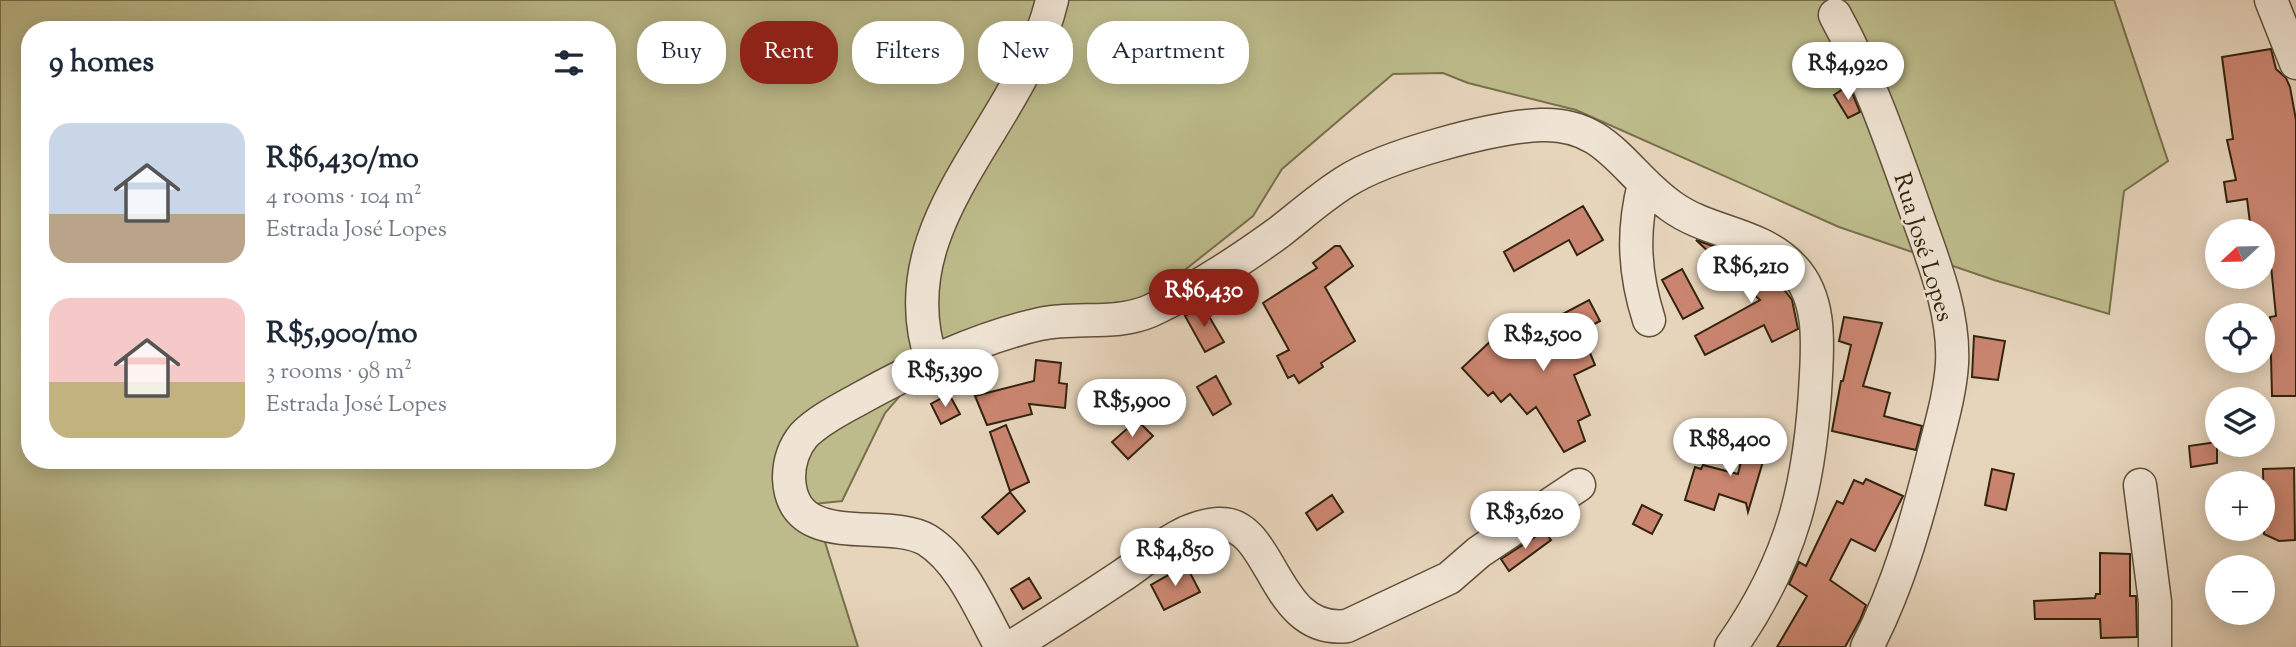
<!DOCTYPE html>
<html lang="en">
<head>
<meta charset="utf-8">
<style>
	body { margin:0; font-family:"Sorts Mill Goudy",serif; background:#f6f6f7; color:#1f2937; height:100vh; display:flex; flex-direction:column; font-size:26px; white-space:nowrap }
	* { box-sizing:border-box; margin:0 }
	p { font-size:23px; color:#747a83 }
	.icon { flex:none; width:38px; height:38px; fill:none; stroke:currentColor; stroke-width:2; stroke-linecap:round; stroke-linejoin:round }
	.map { position:relative; flex:1; overflow:hidden }
	.drawer { position:absolute; left:21px; top:21px; width:595px; height:448px; display:flex; flex-direction:column; background:#fff; border-radius:28px; box-shadow:0 4px 18px #0003 }
	.drawer>* { flex:none }
	.banner { position:absolute; left:637px; top:21px; width:665px; height:63px; display:flex; gap:14px }
	.needle { width:46px; rotate:248deg }
	.tools { position:absolute; left:2205px; top:219px; display:grid; gap:14px }
	.tools a { display:grid; place-items:center; width:70px; height:70px; border-radius:50%; background:#fff; box-shadow:0 4px 18px #0003; font-size:35px }
	.price { position:absolute; translate:-50% -60px; padding:0 16px; border-radius:24px; background:#fff; color:#222; font-size:23px; line-height:46px; filter:drop-shadow(0 2px 4px #0008) }
	.price::after { content:''; position:absolute; left:50%; top:42px; width:21px; height:16px; margin-left:-10px; background:inherit; clip-path:polygon(0 0,100% 0,50% 100%) }
	.price.active { background:#8f2418; color:#fff }
	ul { padding:0; list-style:none }
	li { display:flex; align-items:center; gap:21px; height:175px; padding:0 28px }
	li span { display:grid; place-items:center; flex:none; width:196px; height:140px; border-radius:21px; color:#555 }
	li>.icon { margin-inline-start:auto }
	span .icon { width:84px; height:84px; fill:#fffc; stroke-width:1 }
	li b { font-size:30px }
	h2 { display:flex; justify-content:space-between; align-items:center; height:84px; padding:0 28px; font-size:30px }
	.pill { padding:0 24px; border-radius:28px; background:#fff; box-shadow:0 4px 18px #0003; font-size:24px; line-height:63px }
	.pill.active { background:#8f2418; color:#fff }
	.map>svg:first-child { display:block }
	.green { fill:#bdbb8b; stroke:#78704c; stroke-width:2; fill-rule:evenodd }
	.building { fill:#ca8570; stroke:#33240e; stroke-width:2 }
	.lines { fill:none; stroke-linecap:round; stroke-linejoin:round }
	.minor-casing { stroke:#605039; stroke-width:35 }
	.minor { stroke:#efe3d3; stroke-width:32 }
	.labels { text-anchor:middle; stroke-width:5; stroke-linejoin:round; paint-order:stroke }
	.street-label { font-size:24px; fill:#33240e; stroke:#efe3d3 }
</style>
</head>
<body>
<div class="map">
<svg width="2296" height="647" viewBox="0 0 2296 647">
	<rect width="100%" height="100%" fill="#e6d4bb"/>
	<filter id="stains"><feTurbulence type="fractalNoise" baseFrequency=".00286" numOctaves="4"/><feColorMatrix values="0 0 0 0 .2 0 0 0 0 .09 0 0 0 0 .02 0 0 0 .5 -.17"/></filter>
	<radialGradient id="worn" r=".72"><stop offset=".6" stop-color="#630" stop-opacity="0"/><stop offset="1" stop-color="#630" stop-opacity=".3"/></radialGradient>
	<path class="green" d="M 0,0 L 2114,0 L 2168,161 L 2124,191 L 2109,314 L 1994,280 L 1839,227 L 1576,110 L 1468,83 L 1443,73 L 1393,74 L 1282,169 L 1253,216 L 1148,299 L 1062,309 L 940,350 L 885,413 L 842,501 L 813,504 L 858,647 L 0,647 ZM 30,30 L 607,30 L 607,460 L 30,460 Z"/>
	<path class="building" d="M 2271,49 L 2276,69 L 2286,78 L 2290,87 L 2296,120 L 2296,396 L 2272,396 L 2270,317 L 2276,316 L 2270,256 L 2263,257 L 2263,231 L 2251,231 L 2247,199 L 2227,202 L 2224,182 L 2236,180 L 2227,140 L 2233,139 L 2222,57 Z
		M 1849,85 L 1860,112 L 1848,118 L 1834,95 Z
		M 1583,206 L 1603,240 L 1577,255 L 1569,240 L 1514,271 L 1504,252 Z
		M 1696,240 L 1743,257 L 1770,271 L 1792,300 L 1798,329 L 1772,342 L 1764,325 L 1705,355 L 1695,336 L 1760,300 Z
		M 1335,246 L 1340,246 L 1353,266 L 1325,287 L 1355,341 L 1321,363 L 1323,367 L 1299,383 L 1294,375 L 1288,378 L 1277,356 L 1289,350 L 1263,303 L 1317,268 L 1313,263 Z
		M 1682,269 L 1703,308 L 1683,319 L 1662,280 Z
		M 1589,300 L 1600,321 L 1581,331 L 1595,365 L 1574,375 L 1590,415 L 1578,421 L 1585,441 L 1564,452 L 1536,407 L 1527,414 L 1510,394 L 1501,402 L 1493,392 L 1488,396 L 1462,368 L 1495,337 L 1511,354 L 1515,354 L 1542,330 L 1540,326 Z
		M 1203,306 L 1224,342 L 1205,352 L 1185,316 Z
		M 1844,317 L 1882,323 L 1863,386 L 1890,393 L 1884,416 L 1922,426 L 1916,450 L 1832,431 L 1841,381 L 1843,381 L 1851,345 L 1839,341 Z
		M 1974,336 L 2005,341 L 1998,380 L 1972,377 Z
		M 1036,360 L 1061,363 L 1059,383 L 1067,384 L 1065,408 L 1029,404 L 1032,414 L 987,425 L 975,396 L 1034,381 Z
		M 1216,376 L 1231,404 L 1213,415 L 1197,387 Z
		M 949,394 L 960,414 L 941,424 L 931,404 Z
		M 1137,420 L 1153,436 L 1128,459 L 1112,442 Z
		M 1006,425 L 1029,482 L 1010,491 L 990,432 Z
		M 1748,432 L 1769,441 L 1748,512 L 1746,503 L 1719,494 L 1714,510 L 1685,500 L 1695,467 L 1701,469 L 1703,465 L 1738,474 Z
		M 2217,442 L 2217,463 L 2191,467 L 2189,446 Z
		M 2294,468 L 2295,540 L 2279,541 L 2264,534 L 2263,469 Z
		M 1992,469 L 2014,474 L 2006,510 L 1985,505 Z
		M 1866,479 L 1903,496 L 1875,551 L 1851,539 L 1830,580 L 1866,605 L 1860,620 L 1845,647 L 1777,647 L 1807,596 L 1789,584 L 1799,562 L 1806,566 L 1837,501 L 1843,504 L 1854,480 L 1863,484 Z
		M 1010,492 L 1025,511 L 998,534 L 982,517 Z
		M 1332,495 L 1343,512 L 1317,530 L 1306,513 Z
		M 1642,505 L 1662,515 L 1652,534 L 1633,524 Z
		M 1544,531 L 1551,540 L 1509,571 L 1501,559 Z
		M 2100,553 L 2130,554 L 2130,596 L 2136,596 L 2137,637 L 2101,638 L 2100,619 L 2035,619 L 2034,601 L 2095,598 L 2096,594 L 2100,594 Z
		M 1186,565 L 1200,592 L 1164,610 L 1151,585 Z
		M 1029,578 L 1041,598 L 1023,609 L 1011,589 Z"/>
	<g class="lines">
		<g class="minor-casing">
			<path id="minor" d="M 2271,0 L 2296,63
				M 1835,15 C 1868,75 1891,141 1914,206 C 1931,256 1955,310 1952,364 C 1950,394 1941,424 1934,452 C 1917,520 1899,585 1867,647
				M 1644,184 C 1632,231 1634,273 1649,320
				M 932,362 C 884,222 1022,128 1052,0
				M 2140,485 L 2155,602 L 2155,647
				M 1001,647 C 982,613 962,562 927,540 C 886,516 792,553 789,478 C 789,462 794,447 804,435 C 819,420 841,409 859,399 C 915,368 977,338 1040,324 C 1076,316 1115,326 1150,311 C 1195,290 1238,262 1278,233 C 1300,216 1321,197 1345,182 C 1385,156 1492,127 1541,125 C 1607,122 1625,174 1671,206 C 1709,234 1761,232 1794,269 C 1820,298 1818,339 1816,375 C 1811,482 1793,559 1731,647
				M 1011,647 C 1048,624 1084,601 1120,577 C 1151,557 1178,527 1218,524 C 1274,520 1271,635 1347,626 L 1449,578 L 1479,552 L 1579,485"/>
		</g>
		<use href="#minor" class="minor"/>
	</g>
	<g class="labels">
		<g class="street-label">
			<text transform="translate(1924 247) rotate(73)" y="8">Rua José Lopes</text>
		</g>
	</g>
	<rect width="100%" height="100%" filter="url(#stains)"/>
	<rect width="100%" height="100%" fill="url(#worn)"/>
</svg>
<div class="tools">
<a><svg class="needle" viewBox="-14 -14 28 28"><path d="M0-13l5 13h-10z" fill="#e53935"/><path d="M0 13l5-13h-10z" fill="#747a83"/></svg></a>
<a><svg class="icon" aria-label="locate" viewBox="0 0 24 24"><circle cx="12" cy="12" r="6"/><path d="M12 2v4M12 18v4M2 12h4M18 12h4"/></svg></a>
<a><svg class="icon" aria-label="layers" viewBox="0 0 24 24"><path d="M12 4l9 5-9 5-9-5zM3 14l9 5 9-5"/></svg></a>
<a>+</a>
<a>−</a>
</div>
<b class="price" style="left:1848px;top:102px">R$4,920</b>
<b class="price" style="left:1751px;top:305px">R$6,210</b>
<b class="price active" style="left:1204px;top:329px">R$6,430</b>
<b class="price" style="left:1543px;top:373px">R$2,500</b>
<b class="price" style="left:945px;top:409px">R$5,390</b>
<b class="price" style="left:1132px;top:439px">R$5,900</b>
<b class="price" style="left:1730px;top:478px">R$8,400</b>
<b class="price" style="left:1525px;top:551px">R$3,620</b>
<b class="price" style="left:1175px;top:588px">R$4,850</b>
<div class="banner">
<a class="pill">Buy</a>
<a class="pill active">Rent</a>
<a class="pill">Filters</a>
<a class="pill">New</a>
<a class="pill">Apartment</a>
</div>
<section class="drawer">
<h2>9 homes<svg class="icon" aria-label="filters" viewBox="0 0 24 24"><path d="M4 7h16M4 17h16"/><circle cx="9" cy="7" r="2"/><circle cx="15" cy="17" r="2"/></svg></h2>
<ul>
<li><span style="background:linear-gradient(#c9d6e8 65%,#b9a48a 0)"><svg class="icon" aria-label="home" viewBox="0 0 24 24"><path d="M3 11l9-7 9 7M6 9v11h12V9"/></svg></span><div><b>R$6,430/mo</b><p>4 rooms · 104 m²</p><p>Estrada José Lopes</p></div></li>
<li><span style="background:linear-gradient(#f6c9c9 60%,#c2b280 0)"><svg class="icon" aria-label="home" viewBox="0 0 24 24"><path d="M3 11l9-7 9 7M6 9v11h12V9"/></svg></span><div><b>R$5,900/mo</b><p>3 rooms · 98 m²</p><p>Estrada José Lopes</p></div></li>
</ul>
</section>
</div>
</body>
</html>
